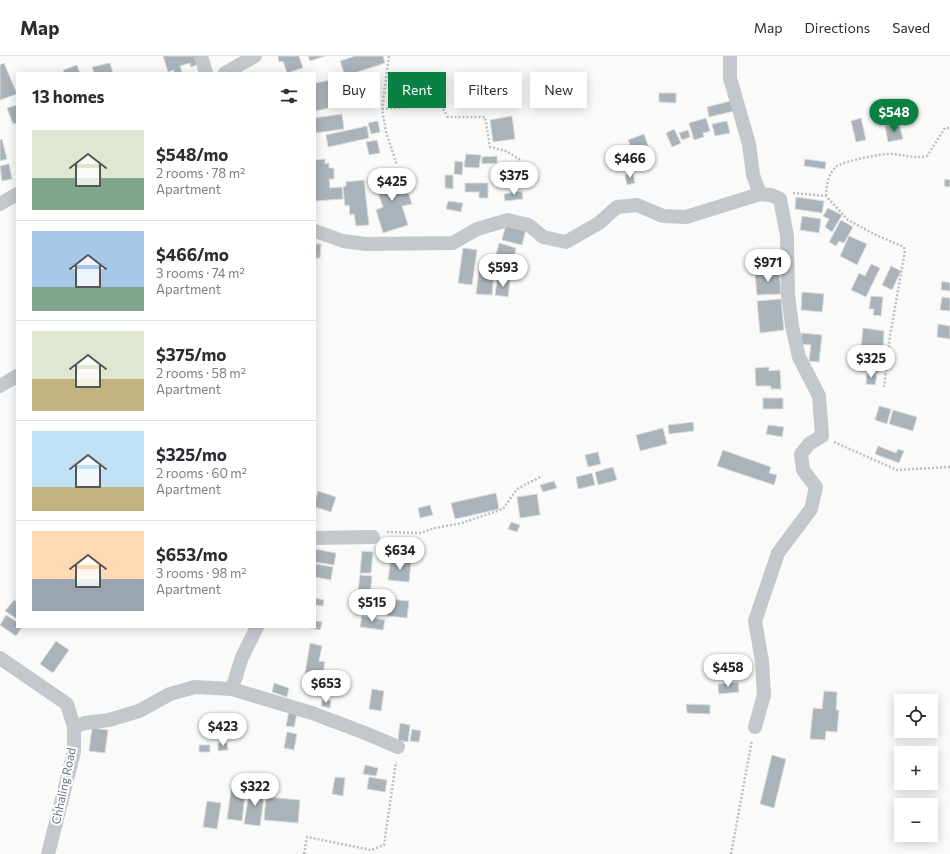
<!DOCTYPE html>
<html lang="en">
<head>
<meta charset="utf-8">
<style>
	body { margin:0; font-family:Commissioner,sans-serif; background:#f2f2f3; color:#2b2b33; height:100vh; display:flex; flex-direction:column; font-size:15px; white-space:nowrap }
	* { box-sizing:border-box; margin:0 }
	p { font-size:13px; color:#7c7c81 }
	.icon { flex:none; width:22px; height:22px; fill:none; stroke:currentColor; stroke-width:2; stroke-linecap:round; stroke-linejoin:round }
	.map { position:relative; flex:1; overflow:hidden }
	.details { position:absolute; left:16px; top:16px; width:300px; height:556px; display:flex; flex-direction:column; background:#fff; border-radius:0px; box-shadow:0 2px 10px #0003 }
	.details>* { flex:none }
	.guide { position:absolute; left:328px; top:16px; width:380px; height:36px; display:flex; gap:8px }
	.fabs { position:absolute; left:894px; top:638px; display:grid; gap:8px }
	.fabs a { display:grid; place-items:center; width:44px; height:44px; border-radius:0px; background:#fff; box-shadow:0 2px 10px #0003; font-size:20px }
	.price { position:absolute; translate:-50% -34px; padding:0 9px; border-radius:14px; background:#fff; color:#222; font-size:13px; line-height:26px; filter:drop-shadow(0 1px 2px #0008) }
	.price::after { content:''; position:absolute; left:50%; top:24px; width:12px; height:9px; margin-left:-6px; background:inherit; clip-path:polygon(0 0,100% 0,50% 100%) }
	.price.selected { background:#0b8043; color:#fff }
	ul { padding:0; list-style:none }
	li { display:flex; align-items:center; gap:12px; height:100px; padding:0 16px }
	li+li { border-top:1px solid #e1e1e2 }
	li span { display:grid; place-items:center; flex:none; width:112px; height:80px; border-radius:0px; color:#555 }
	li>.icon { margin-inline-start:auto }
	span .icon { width:48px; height:48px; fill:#fffc; stroke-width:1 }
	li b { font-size:17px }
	h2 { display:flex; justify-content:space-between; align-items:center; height:48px; padding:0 16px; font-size:17px }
	.tag { padding:0 14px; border-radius:0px; background:#fff; box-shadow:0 2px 10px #0003; font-size:14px; line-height:36px }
	.tag.selected { background:#0b8043; color:#fff }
	header { display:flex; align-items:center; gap:24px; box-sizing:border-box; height:56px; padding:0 20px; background:#fff; border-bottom:1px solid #e1e1e2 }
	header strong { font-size:19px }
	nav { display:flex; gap:22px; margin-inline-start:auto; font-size:14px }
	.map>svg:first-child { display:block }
	.building { fill:#aab3b9; stroke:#dcdcda }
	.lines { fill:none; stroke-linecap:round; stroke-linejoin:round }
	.path { stroke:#bbbfc2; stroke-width:2.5; stroke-dasharray:2 2; stroke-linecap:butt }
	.street { stroke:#c3c8cc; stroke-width:14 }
	.labels { text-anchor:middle; stroke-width:4; stroke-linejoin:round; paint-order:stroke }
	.street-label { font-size:12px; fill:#657683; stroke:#fff }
</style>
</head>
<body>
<header>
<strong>Map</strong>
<nav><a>Map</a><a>Directions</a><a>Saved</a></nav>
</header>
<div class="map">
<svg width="950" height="798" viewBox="0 0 950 798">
	<rect width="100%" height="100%" fill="#fafaf8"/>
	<path class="building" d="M 163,0 L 197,0 L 199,8 L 191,11 L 190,7 L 180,10 L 182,16 L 174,17 L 174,14 L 168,16 Z
		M 278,0 L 299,0 L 303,12 L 287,17 L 283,5 L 279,6 Z
		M 308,0 L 325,0 L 310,5 Z
		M 355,0 L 383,0 L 385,7 L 345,20 L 340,5 Z
		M 4,7 L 17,38 L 0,44 L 0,9 Z
		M 110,7 L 113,17 L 94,17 L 92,11 Z
		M 77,9 L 80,17 L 64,17 L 63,14 Z
		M 343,22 L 348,48 L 315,55 L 315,27 Z
		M 659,37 L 676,37 L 676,47 L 659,46 Z
		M 731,45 L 734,55 L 709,61 L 707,51 Z
		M 17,49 L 17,67 L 13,68 L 7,52 Z
		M 342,58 L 344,73 L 315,77 L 315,62 Z
		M 512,60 L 515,83 L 493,86 L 490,64 Z
		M 706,62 L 710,75 L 703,77 L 704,81 L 694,84 L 689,67 Z
		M 861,62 L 866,84 L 856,86 L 851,65 Z
		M 378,65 L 380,76 L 371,78 L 368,67 Z
		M 727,65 L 730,77 L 715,80 L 712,68 Z
		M 899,67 L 903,83 L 888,86 L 885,70 Z
		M 367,70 L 369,82 L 328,91 L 326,79 Z
		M 674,73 L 681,87 L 672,91 L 666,77 Z
		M 688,74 L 690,81 L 682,84 L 679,77 Z
		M 644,78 L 651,99 L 639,103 L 634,90 L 631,91 L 628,84 Z
		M 2,83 L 7,103 L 0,105 L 0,84 Z
		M 377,84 L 380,97 L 369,99 L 366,86 Z
		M 466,98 L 481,99 L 479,112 L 464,111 Z
		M 497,100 L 497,107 L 482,108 L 482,101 Z
		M 325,103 L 325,108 L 329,107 L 329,112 L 334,112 L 334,123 L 329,123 L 330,132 L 342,131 L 343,143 L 315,145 L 315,104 Z
		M 805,103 L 826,106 L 825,113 L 804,110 Z
		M 455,105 L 463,106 L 462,119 L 454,118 Z
		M 9,108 L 12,123 L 2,125 L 0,110 Z
		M 397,114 L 403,134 L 407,133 L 412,148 L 402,150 L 408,169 L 383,177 L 376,154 L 383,151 L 376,131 L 381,129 L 378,121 Z
		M 633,117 L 635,127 L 627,129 L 625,119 Z
		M 445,119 L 453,119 L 453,133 L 445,132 Z
		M 945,123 L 950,124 L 950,131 L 944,130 Z
		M 364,124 L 369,169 L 356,170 L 354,158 L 350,159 L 349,149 L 345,150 L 343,131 L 346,130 L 346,126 Z
		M 465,127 L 488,127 L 488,142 L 479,142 L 479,136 L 465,136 Z
		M 522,135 L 523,143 L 505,145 L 504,138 Z
		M 796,141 L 824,145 L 822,157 L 795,153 Z
		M 448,145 L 463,147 L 461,156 L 446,153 Z
		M 828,152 L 842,159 L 832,176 L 825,171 L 829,163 L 823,160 Z
		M 802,160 L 821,163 L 819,177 L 800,174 Z
		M 841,164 L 853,171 L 844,187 L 839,185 L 836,190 L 829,186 Z
		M 506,168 L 526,173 L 522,189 L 502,184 Z
		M 849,180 L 867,188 L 857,209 L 840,200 Z
		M 499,187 L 516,192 L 514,203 L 496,199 Z
		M 315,188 L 321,188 L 320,202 L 315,202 Z
		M 463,192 L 477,194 L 472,229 L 458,227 Z
		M 498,202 L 512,205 L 510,215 L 496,212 Z
		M 871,208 L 880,212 L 866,241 L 851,234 L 859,217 L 865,220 Z
		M 891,210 L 901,215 L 892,234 L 882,229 Z
		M 479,214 L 494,216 L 492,239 L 476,238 Z
		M 779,214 L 781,238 L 757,239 L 755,216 Z
		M 497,223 L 510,224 L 508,241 L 495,239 Z
		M 942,225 L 950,227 L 950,235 L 941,234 Z
		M 802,236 L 824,238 L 822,256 L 801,254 Z
		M 871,240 L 883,241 L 881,260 L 873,259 L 874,253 L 869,253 Z
		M 942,241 L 950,242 L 950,255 L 940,254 Z
		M 781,243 L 784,274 L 760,277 L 757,245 Z
		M 938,268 L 950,270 L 950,283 L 937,281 Z
		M 863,272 L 884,275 L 883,293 L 861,291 Z
		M 802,277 L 822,279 L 819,306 L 809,305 L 811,289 L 800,288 Z
		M 861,294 L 881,296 L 878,317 L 859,315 Z
		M 769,311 L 769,315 L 780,314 L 781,333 L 771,333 L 771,330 L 756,330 L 755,312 Z
		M 867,317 L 877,318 L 875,329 L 866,328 Z
		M 763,342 L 783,342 L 783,353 L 763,353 Z
		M 879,350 L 891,353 L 887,368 L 875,364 Z
		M 893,354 L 917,361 L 913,375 L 889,368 Z
		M 693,366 L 694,375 L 669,378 L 668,369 Z
		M 768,369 L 784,371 L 782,381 L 766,378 Z
		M 663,372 L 667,388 L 640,395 L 636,379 Z
		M 878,390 L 896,397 L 898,393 L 904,395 L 899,407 L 875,398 Z
		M 723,394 L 771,411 L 769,417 L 777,419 L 774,429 L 717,410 Z
		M 598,396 L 601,408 L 588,411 L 585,399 Z
		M 613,411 L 617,424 L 598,429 L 595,416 Z
		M 592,417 L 595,429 L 578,433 L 576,421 Z
		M 554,425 L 557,432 L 543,436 L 540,429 Z
		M 318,435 L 336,441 L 331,456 L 315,451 L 315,446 Z
		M 496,437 L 499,453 L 455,463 L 451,447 Z
		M 537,438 L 540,459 L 520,462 L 517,441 Z
		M 430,449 L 433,459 L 420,462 L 418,452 Z
		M 511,466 L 520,469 L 517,476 L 508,473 Z
		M 315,493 L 336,497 L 334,509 L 315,506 Z
		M 362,495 L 373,496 L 371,517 L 360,517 Z
		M 391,503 L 411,505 L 409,526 L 388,524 Z
		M 315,508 L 333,511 L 331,524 L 315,521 Z
		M 360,519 L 372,520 L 370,540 L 374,540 L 373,545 L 357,543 Z
		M 315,542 L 324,544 L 323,550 L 315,549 Z
		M 389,543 L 409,545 L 407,562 L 387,560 Z
		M 14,544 L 17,546 L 17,563 L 5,555 Z
		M 6,559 L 17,566 L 17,571 L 22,571 L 16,580 L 0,569 Z
		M 362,560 L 385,564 L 383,574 L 360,571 Z
		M 315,565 L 322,566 L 320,574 L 306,571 L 315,571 Z
		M 56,585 L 69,594 L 53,617 L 40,608 Z
		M 310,587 L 322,590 L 319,605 L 325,606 L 322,621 L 305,618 Z
		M 738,626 L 739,636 L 719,638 L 718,628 Z
		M 274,627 L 289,632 L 287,641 L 272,636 Z
		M 372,633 L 384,635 L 381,655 L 369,653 Z
		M 824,635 L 837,636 L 836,654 L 839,654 L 837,676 L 826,675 L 825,684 L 810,683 L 813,652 L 822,653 Z
		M 322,644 L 331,645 L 330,652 L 321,650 Z
		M 686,648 L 710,649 L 710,658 L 687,657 Z
		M 289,655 L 297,657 L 294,671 L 286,670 Z
		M 400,667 L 410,669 L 408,686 L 398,684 Z
		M 92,672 L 108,674 L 105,697 L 89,695 Z
		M 412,673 L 421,675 L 419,686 L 410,685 Z
		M 287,676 L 297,678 L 294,694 L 284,692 Z
		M 218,687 L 227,687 L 228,694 L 218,695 Z
		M 199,689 L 210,689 L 210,696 L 199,696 Z
		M 772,699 L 786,703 L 774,752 L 760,748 Z
		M 365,709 L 378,712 L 376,720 L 363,718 Z
		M 335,721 L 345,722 L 343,740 L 332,738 Z
		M 369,721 L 387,724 L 385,736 L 367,733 Z
		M 232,728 L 246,729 L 242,765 L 227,763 Z
		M 250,731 L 265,734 L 260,770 L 244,768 Z
		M 266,741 L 300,744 L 298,767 L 264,764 Z
		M 207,745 L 221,747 L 217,773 L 203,771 Z"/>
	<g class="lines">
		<path class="path" d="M 389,0 L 382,53 L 386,76 L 397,109
			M 382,53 L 440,48 L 448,61 L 485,61 L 490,91 L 506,95 L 519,103 L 522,130
			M 793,137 L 826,140 L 848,164 L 876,179 L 904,191 L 905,195 L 890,280 L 884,331
			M 826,140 C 827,130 827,119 836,111 C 843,105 883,97 893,98 C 906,99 914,103 927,100 L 945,72 L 950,72
			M 834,386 L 897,414 L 950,411
			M 387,476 L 420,477 L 435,472 L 462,467 L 503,453 L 517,433 L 542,420
			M 304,798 L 307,781 L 371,794 L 384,789 L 396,706
			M 731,798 L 752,684"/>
		<path class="street" d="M 201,0 L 206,17
			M 730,0 L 730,22 L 749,88 L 753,119 L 760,138 L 771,139 L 780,143 L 787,180 L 788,239 L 792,270 L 799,301 L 819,340 L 822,380 L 809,388 L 801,398 L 803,414 L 816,431 L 811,453 L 778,497 L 755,565 L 762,605 L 764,639 L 755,671
			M 225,17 L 255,0
			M 0,148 L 17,138
			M 315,175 L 343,185 L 366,188 L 453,187 L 477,173 L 508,164 L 529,169 L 543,181 L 566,186 L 599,167 L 617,151 L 637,149 L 663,160 L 686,161 L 760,138
			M 0,330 L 17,320
			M 315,482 L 373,481
			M 0,602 L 67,648 L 74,671 L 74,696 L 48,798
			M 232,633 L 242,601 L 257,571
			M 74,671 L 85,667 L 109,664 L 139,655 L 170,638 L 195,631 L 232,633 L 312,657 L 365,677 L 398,691"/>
	</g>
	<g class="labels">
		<g class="street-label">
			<text transform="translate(64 730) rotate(-78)" y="4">Chhaling Road</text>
		</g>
	</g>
</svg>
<div class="fabs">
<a><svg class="icon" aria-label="locate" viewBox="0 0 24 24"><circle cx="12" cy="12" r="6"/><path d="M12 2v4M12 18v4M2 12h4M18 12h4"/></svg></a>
<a>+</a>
<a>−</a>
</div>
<b class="price selected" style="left:894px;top:77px">$548</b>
<b class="price" style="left:630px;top:123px">$466</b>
<b class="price" style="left:514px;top:140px">$375</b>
<b class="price" style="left:392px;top:146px">$425</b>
<b class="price" style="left:768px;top:227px">$971</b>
<b class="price" style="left:503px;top:232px">$593</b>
<b class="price" style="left:871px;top:323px">$325</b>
<b class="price" style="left:400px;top:515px">$634</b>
<b class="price" style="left:372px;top:567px">$515</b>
<b class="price" style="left:728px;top:632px">$458</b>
<b class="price" style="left:326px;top:648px">$653</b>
<b class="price" style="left:223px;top:691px">$423</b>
<b class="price" style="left:255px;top:751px">$322</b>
<div class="guide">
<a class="tag">Buy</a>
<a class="tag selected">Rent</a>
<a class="tag">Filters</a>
<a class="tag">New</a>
</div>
<section class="details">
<h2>13 homes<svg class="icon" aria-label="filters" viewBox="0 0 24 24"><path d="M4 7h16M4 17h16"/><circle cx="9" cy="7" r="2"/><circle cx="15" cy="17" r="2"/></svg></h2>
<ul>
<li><span style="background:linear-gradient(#dfe7d0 60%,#7fa58c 0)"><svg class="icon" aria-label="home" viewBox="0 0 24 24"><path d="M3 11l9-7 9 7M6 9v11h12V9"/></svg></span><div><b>$548/mo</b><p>2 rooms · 78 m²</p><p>Apartment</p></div></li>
<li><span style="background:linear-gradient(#a9c7e8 70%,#7fa58c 0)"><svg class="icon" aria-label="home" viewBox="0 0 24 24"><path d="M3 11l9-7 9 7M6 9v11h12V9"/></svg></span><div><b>$466/mo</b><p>3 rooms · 74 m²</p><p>Apartment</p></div></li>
<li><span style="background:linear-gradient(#dfe7d0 60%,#c2b280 0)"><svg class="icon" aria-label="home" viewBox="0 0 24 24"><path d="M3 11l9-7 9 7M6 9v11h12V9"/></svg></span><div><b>$375/mo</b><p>2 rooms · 58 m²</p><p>Apartment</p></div></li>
<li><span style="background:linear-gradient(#bfe0f5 70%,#c2b280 0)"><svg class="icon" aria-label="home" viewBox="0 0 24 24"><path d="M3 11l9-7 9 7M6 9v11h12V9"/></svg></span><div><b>$325/mo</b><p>2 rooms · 60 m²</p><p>Apartment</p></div></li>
<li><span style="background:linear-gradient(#ffd9b3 60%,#9aa5b1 0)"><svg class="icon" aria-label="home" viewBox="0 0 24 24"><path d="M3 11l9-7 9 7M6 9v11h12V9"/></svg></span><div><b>$653/mo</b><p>3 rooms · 98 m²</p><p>Apartment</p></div></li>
</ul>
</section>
</div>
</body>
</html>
